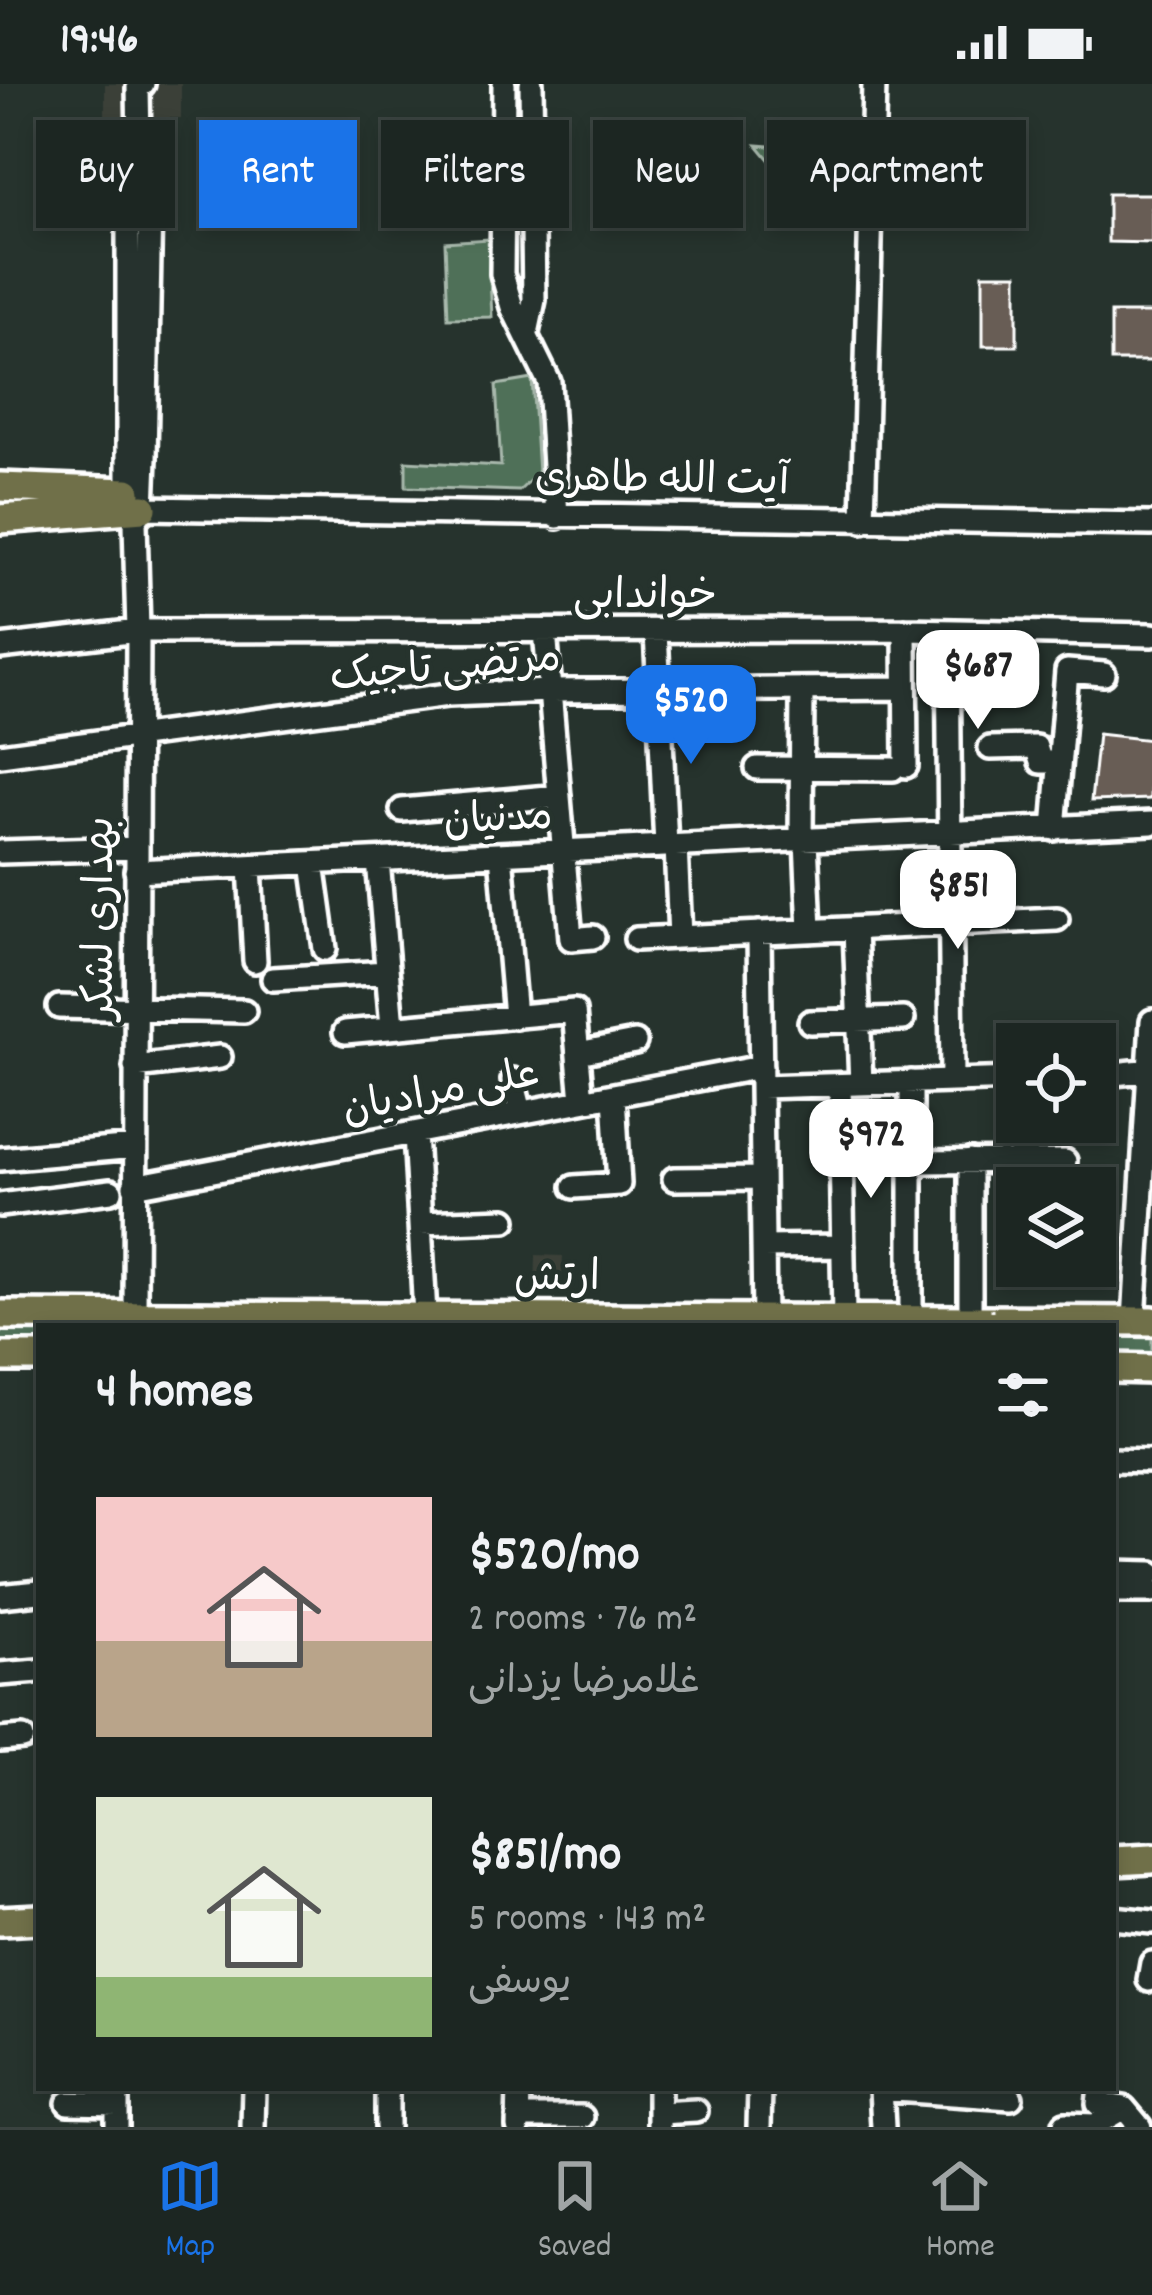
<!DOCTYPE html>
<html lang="en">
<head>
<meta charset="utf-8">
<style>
	body { margin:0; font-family:Dekko,"Playpen Sans Arabic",sans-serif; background:#29322f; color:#f1f3f6; height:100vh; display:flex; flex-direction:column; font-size:45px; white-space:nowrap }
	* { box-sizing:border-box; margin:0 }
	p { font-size:39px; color:#a0a5a5 }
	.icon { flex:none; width:66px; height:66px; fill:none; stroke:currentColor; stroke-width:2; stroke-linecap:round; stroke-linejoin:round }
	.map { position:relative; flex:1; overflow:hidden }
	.details { position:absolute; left:36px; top:1239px; width:1080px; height:768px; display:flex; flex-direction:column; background:#1c2622; border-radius:0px; box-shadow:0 6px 18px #0003,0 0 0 3px #3a4340 }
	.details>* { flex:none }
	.guide { position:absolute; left:36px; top:36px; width:1080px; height:108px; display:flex; gap:24px }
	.controls { position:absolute; left:996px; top:939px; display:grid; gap:24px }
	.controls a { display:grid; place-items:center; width:120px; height:120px; border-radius:0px; background:#1c2622; box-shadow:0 6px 18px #0003,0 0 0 3px #3a4340; font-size:60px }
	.price { position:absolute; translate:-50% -102px; padding:0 27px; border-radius:24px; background:#fff; color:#222; font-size:39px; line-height:78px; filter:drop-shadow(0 3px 6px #0008) }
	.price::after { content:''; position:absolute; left:50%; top:72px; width:36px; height:27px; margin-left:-18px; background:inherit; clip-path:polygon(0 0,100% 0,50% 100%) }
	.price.on { background:#1a73e8; color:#fff }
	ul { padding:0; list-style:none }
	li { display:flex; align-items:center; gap:36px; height:300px; padding:0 60px }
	li span { display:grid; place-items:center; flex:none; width:336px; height:240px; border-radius:0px; color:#555 }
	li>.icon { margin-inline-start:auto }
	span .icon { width:144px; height:144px; fill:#fffc; stroke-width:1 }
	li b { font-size:51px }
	h2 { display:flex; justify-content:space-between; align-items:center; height:144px; padding:0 60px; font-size:51px }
	.tag { padding:0 42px; border-radius:0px; background:#1c2622; box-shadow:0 6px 18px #0003,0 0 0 3px #3a4340; font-size:42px; line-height:108px }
	.tag.on { background:#1a73e8; color:#fff }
	.status { display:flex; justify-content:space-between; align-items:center; height:84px; padding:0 60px; background:#1c2622; direction:ltr }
	.status svg { height:33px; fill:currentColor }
	.tabs { display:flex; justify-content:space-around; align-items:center; height:168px; border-top:3px solid #3a4340; background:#1c2622; font-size:33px; color:#a0a5a5 }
	.tabs a { display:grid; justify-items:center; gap:6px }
	.tabs .on { color:#1a73e8 }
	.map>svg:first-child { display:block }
	.built { fill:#3a4039 }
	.green { fill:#507059; stroke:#a8b8ac; stroke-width:3 }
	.building { fill:#685d55; stroke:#fff; stroke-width:3 }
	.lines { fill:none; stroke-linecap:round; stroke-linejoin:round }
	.minor-casing { stroke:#fff; stroke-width:30 }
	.major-casing { stroke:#fff; stroke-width:36 }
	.minor { stroke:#26332d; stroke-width:21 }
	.major { stroke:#70704a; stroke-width:27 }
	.path-bridge { stroke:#fff; stroke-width:3; stroke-dasharray:3 9; stroke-linecap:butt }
	.labels { text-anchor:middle; stroke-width:9; stroke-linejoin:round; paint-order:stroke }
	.street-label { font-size:42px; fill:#fff; stroke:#26332d }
</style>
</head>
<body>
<div class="status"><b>19:46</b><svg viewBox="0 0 49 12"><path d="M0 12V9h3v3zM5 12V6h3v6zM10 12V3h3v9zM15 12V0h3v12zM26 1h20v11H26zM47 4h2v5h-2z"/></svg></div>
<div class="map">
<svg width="1152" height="2043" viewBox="0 0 1152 2043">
	<rect width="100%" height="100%" fill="#26332d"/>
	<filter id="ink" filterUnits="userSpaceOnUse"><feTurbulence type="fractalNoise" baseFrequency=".00833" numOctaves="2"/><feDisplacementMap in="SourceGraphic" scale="24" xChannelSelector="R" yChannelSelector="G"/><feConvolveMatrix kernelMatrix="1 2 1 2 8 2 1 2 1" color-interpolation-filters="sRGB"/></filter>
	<g filter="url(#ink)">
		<path class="built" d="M 105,0 L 181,0 L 181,34 L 105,34 Z
			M 536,1171 L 563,1172 L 561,1210 L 535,1209 Z"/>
		<path class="green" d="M 757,61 L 844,68 L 847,130 L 796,108 Z
			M 488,155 L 492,233 L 448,234 L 445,158 Z
			M 532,295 L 538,389 L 519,407 L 406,403 L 406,377 L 501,382 L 496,301 Z
			M 0,1243 L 39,1244 L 39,1259 L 0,1259 Z
			M 1113,1253 L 1152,1254 L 1152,1272 L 1113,1271 Z"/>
		<path class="building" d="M 1108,110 L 1152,110 L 1152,159 L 1108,158 Z
			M 983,190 L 1017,190 L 1017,262 L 983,262 Z
			M 1111,229 L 1152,229 L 1152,277 L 1111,277 Z
			M 1098,650 L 1152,656 L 1150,715 L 1091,717 Z"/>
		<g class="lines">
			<g class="minor-casing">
				<path id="minor" d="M 504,0 L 502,190 L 512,223 L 549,298 L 557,433
					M 527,249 L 534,216 L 531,0
					M 143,424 L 1152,440
					M 138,433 L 143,424 L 145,374 L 151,68 L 139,60
					M 863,437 L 874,0
					M 905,546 L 906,682
					M 545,547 L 571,855 L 593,853
					M 656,547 L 666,762
					M 948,547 L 952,997
					M 0,563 L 138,547 L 905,546 L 1152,551
					M 990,664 L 1036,663 L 1041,678 L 1059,678
					M 0,671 L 448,611 L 550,607 L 905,604
					M 757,684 L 893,685
					M 402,726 L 559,712
					M 1054,745 L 1067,587 L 1104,590
					M 801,756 L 802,606
					M 806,756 L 810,847
					M 676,762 L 680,853
					M 0,768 L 136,764
					M 501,770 L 515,933
					M 378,776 L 392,943
					M 313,779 L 325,865
					M 250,782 L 255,877
					M 136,787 L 1152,739
					M 855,845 L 861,1000
					M 759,849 L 764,1234
					M 636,855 L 1057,835
					M 273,895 L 387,888
					M 59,923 L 244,927
					M 810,938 L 903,935
					M 345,948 L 574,927 L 582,1017
					M 578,969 L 635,958
					M 135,983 L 220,973
					M 1095,992 L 1152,986
					M 513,996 L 521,1028
					M 911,998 L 911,1235
					M 840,1001 L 844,1233
					M 761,1003 L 1017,995
					M 415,1049 L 425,1231
					M 0,1075 L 135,1063
					M 970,1077 L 970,1236
					M 911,1078 L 1065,1077
					M 674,1095 L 762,1094
					M 134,1102 L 761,983
					M 574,1103 L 619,1100 L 614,1011
					M 0,1121 L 111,1107
					M 420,1139 L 505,1136
					M 763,1163 L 843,1162
					M 135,1230 L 138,547 L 135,439 L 128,422 L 128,72 L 139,60 L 138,4 L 143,0
					M 1134,1237 L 1152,937
					M 1113,1376 L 1152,1377
					M 1113,1488 L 1152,1489
					M 1113,1507 L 1152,1507
					M 0,1512 L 39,1508
					M 0,1590 L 39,1587
					M 0,1656 L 23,1654
					M 1113,1834 L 1152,1838
					M 1149,1896 L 1152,1879
					M 387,2004 L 387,2043
					M 881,2004 L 883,2043
					M 1100,2004 L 1098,2020 L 1124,2024 L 1140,2043
					M 881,2005 L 1011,2014
					M 68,2019 L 117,2020
					M 659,2029 L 696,2027
					M 518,2033 L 582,2033
					M 1065,2040 L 1095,2041 L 1124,2024
					M 117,2043 L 117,2004
					M 253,2043 L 254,2004
					M 518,2043 L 519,2004
					M 659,2043 L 659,2004
					M 759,2043 L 760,2004"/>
			</g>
			<g class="major-casing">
				<path id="major" d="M 0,403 L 127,408
					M 0,435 L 143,424
					M 0,1231 L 1152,1237
					M 0,1273 L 39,1273
					M 1113,1284 L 1152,1285
					M 1113,1777 L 1152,1775
					M 0,1837 L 39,1835"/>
			</g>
			<use href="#minor" class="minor"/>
			<use href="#major" class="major"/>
			<path class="path-bridge" d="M 992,1224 L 992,1242"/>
		</g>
	</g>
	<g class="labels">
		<g class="street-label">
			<text transform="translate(662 392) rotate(1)" y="15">آیت الله طاهری</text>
			<text x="645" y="523">خواندابی</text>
			<text transform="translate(445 580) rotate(-5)" y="15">مرتضی تاجیک</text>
			<text transform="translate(498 731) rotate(-3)" y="15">مدنیان</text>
			<text transform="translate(97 834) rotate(-90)" y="15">بهداری لشکر</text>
			<text transform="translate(440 1004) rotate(-11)" y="15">علی مرادیان</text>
			<text x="557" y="1205">ارتش</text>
		</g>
	</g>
</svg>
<div class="controls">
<a><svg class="icon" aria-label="locate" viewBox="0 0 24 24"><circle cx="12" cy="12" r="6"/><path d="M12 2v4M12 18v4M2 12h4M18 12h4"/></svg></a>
<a><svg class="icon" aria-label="layers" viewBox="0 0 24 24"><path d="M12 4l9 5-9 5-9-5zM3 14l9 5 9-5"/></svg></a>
</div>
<b class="price" style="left:978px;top:648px">$687</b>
<b class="price on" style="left:691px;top:683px">$520</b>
<b class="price" style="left:958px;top:868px">$851</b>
<b class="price" style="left:871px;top:1117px">$972</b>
<div class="guide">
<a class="tag">Buy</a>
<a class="tag on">Rent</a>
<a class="tag">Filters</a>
<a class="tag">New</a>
<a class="tag">Apartment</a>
</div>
<section class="details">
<h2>4 homes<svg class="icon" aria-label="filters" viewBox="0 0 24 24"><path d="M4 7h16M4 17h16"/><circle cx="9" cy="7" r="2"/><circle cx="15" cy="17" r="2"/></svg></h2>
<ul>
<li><span style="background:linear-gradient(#f6c9c9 60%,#b9a48a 0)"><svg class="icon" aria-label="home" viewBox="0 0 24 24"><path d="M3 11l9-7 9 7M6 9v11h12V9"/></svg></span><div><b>$520/mo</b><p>2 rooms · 76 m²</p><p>غلامرضا یزدانی</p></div></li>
<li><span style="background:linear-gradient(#dfe7d0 75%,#8fb573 0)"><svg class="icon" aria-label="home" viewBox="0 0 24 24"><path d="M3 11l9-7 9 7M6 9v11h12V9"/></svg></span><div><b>$851/mo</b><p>5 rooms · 143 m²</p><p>یوسفی</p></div></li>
</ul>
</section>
</div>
<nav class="tabs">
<a class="on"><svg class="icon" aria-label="map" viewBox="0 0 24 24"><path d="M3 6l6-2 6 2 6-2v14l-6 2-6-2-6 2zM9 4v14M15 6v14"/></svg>Map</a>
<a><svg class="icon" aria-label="saved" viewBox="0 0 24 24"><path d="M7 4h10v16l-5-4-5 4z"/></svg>Saved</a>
<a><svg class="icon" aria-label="home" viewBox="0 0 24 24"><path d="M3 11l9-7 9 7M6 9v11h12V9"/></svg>Home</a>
</nav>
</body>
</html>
